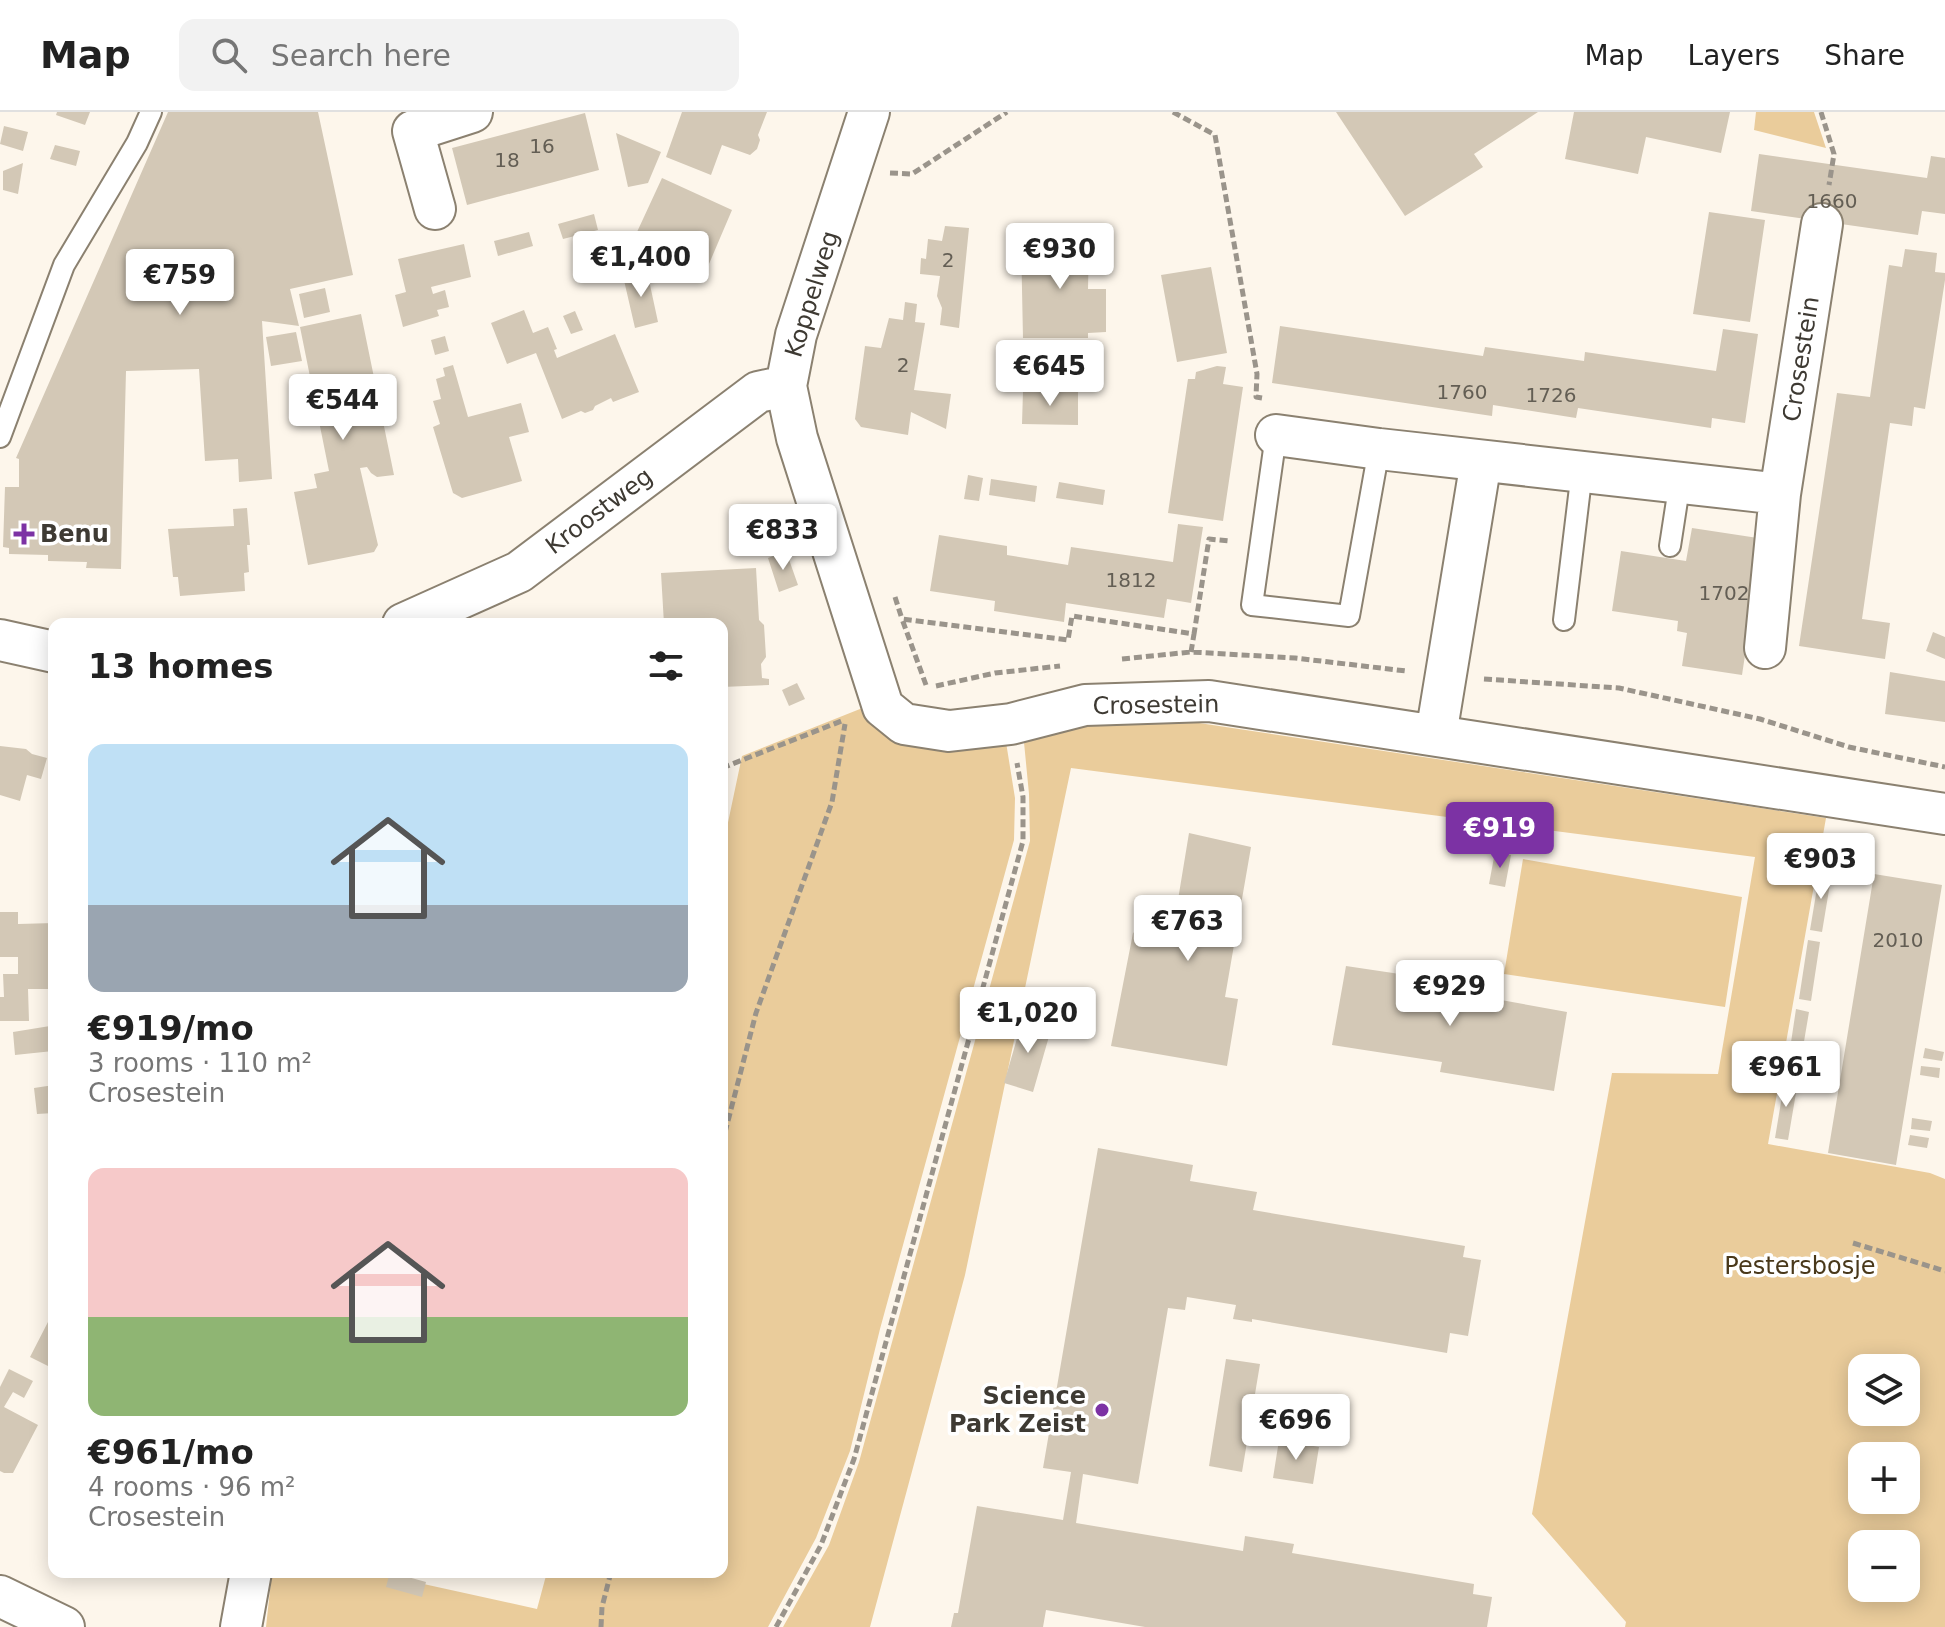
<!DOCTYPE html>
<html lang="en">
<head>
<meta charset="utf-8">
<style>
	body { margin:0; font-family:"DejaVu Sans",sans-serif; background:#f2f2f2; color:#222; height:100vh; display:flex; flex-direction:column; font-size:30px; white-space:nowrap }
	* { box-sizing:border-box; margin:0 }
	p { font-size:26px; color:#767676 }
	.icon { flex:none; width:44px; height:44px; fill:none; stroke:currentColor; stroke-width:2; stroke-linecap:round; stroke-linejoin:round }
	.map { position:relative; flex:1; overflow:hidden }
	.sheet { position:absolute; left:48px; top:506px; width:680px; height:960px; display:flex; flex-direction:column; background:#fff; border-radius:16px; box-shadow:0 4px 20px #0003 }
	.sheet>* { flex:none }
	.controls { position:absolute; left:1848px; top:1242px; display:grid; gap:16px }
	.controls a { display:grid; place-items:center; width:72px; height:72px; border-radius:16px; background:#fff; box-shadow:0 4px 20px #0003; font-size:40px }
	.price { position:absolute; translate:-50% -68px; padding:0 18px; border-radius:8px; background:#fff; color:#222; font-size:26px; line-height:52px; filter:drop-shadow(0 2px 4px #0008) }
	.price::after { content:''; position:absolute; left:50%; top:48px; width:24px; height:18px; margin-left:-12px; background:inherit; clip-path:polygon(0 0,100% 0,50% 100%) }
	.price.active { background:#7c32a4; color:#fff }
	ul { padding:0; list-style:none }
	li { display:grid; align-content:center; gap:16px; height:424px; padding:0 40px }
	li span { display:grid; place-items:center; height:248px; border-radius:16px; color:#555 }
	li>.icon { margin-inline-start:auto }
	span .icon { width:144px; height:144px; fill:#fffc; stroke-width:1 }
	li b { font-size:34px }
	h2 { display:flex; justify-content:space-between; align-items:center; height:96px; padding:0 40px; font-size:34px }
	header { display:flex; align-items:center; gap:48px; box-sizing:border-box; height:112px; padding:0 40px; background:#fff; border-bottom:2px solid #e0e0e0 }
	header strong { font-size:38px }
	nav { display:flex; gap:44px; margin-inline-start:auto; font-size:28px }
	.search { width:560px; height:72px; background:#f2f2f2; display:flex; align-items:center; gap:20px; box-sizing:border-box; padding:0 28px; border-radius:16px; color:#767676; font-size:30px }
	.map>svg:first-child { display:block }
	.green { fill:#eacc9b; fill-rule:evenodd }
	.building { fill:#d3c8b6 }
	.lines { fill:none; stroke-linecap:round; stroke-linejoin:round }
	.service-casing { stroke:#8b8170; stroke-width:24 }
	.minor-casing { stroke:#8b8170; stroke-width:44 }
	.path { stroke:#9a948b; stroke-width:5; stroke-dasharray:8 4; stroke-linecap:butt }
	.service { stroke:#fff; stroke-width:20 }
	.minor { stroke:#fff; stroke-width:40 }
	.poi-dot { fill:#7c32a4; stroke:#fff; stroke-width:3 }
	.labels { text-anchor:middle; stroke-width:7; stroke-linejoin:round; paint-order:stroke }
	.number-label { font-size:20px; fill:#635e54 }
	.street-label { font-size:24px; fill:#3e3a33; stroke:#fff }
	.poi-label { font-size:24px; font-weight:bold; fill:#3e3a33; stroke:#fff; text-anchor:start }
	.park-label { font-size:24px; fill:#49381a; stroke:#fff }
</style>
</head>
<body>
<header>
<strong>Map</strong>
<div class="search"><svg class="icon" aria-label="search" viewBox="0 0 24 24"><circle cx="10" cy="10" r="6"/><path d="M15 15l6 6"/></svg>Search here</div>
<nav><a>Map</a><a>Layers</a><a>Share</a></nav>
</header>
<div class="map">
<svg width="1945" height="1515" viewBox="0 0 1945 1515">
	<rect width="100%" height="100%" fill="#fdf6eb"/>
	<path class="green" d="M 1756,0 L 1814,0 L 1826,36 L 1754,18 Z
		M 865,595 L 1005,624 L 1015,686 L 1014,728 L 880,1217 L 850,1339 L 816,1426 L 768,1515 L 266,1515 L 272,1460 L 369,1460 L 537,1497 L 547,1460 L 722,1460 L 722,739 L 742,644 Z
		M 1199,611 L 1826,706 L 1768,1032 L 1930,1061 L 1945,1067 L 1945,1515 L 1625,1515 L 1626,1510 L 1532,1402 L 1612,961 L 1718,962 L 1755,745 L 1071,656 L 965,1163 L 870,1515 L 783,1515 L 829,1433 L 859,1350 L 1030,729 L 1029,682 L 1023,620 L 1074,612 ZM 1862,1256 L 1906,1256 L 1906,1300 L 1862,1300 ZM 1862,1344 L 1906,1344 L 1906,1388 L 1862,1388 ZM 1862,1432 L 1906,1432 L 1906,1476 L 1862,1476 Z
		M 1523,747 L 1742,785 L 1725,895 L 1504,862 Z"/>
	<path class="building" d="M 57,0 L 90,0 L 85,13 L 56,3 Z
		M 168,0 L 318,0 L 353,163 L 290,177 L 299,214 L 262,209 L 272,367 L 239,370 L 238,347 L 205,349 L 199,257 L 126,259 L 121,457 L 86,456 L 87,450 L 48,449 L 48,443 L 9,442 L 9,436 L 3,435 L 5,375 L 19,375 L 19,347 L 16,346 Z
		M 682,0 L 767,0 L 758,23 L 760,28 L 757,37 L 750,43 L 722,33 L 711,63 L 666,45 Z
		M 1336,0 L 1538,0 L 1474,42 L 1483,55 L 1405,104 Z
		M 1574,0 L 1730,0 L 1721,41 L 1646,25 L 1638,62 L 1565,47 Z
		M 585,1 L 599,58 L 467,93 L 452,36 Z
		M 4,14 L 28,20 L 23,39 L 0,32 Z
		M 616,21 L 661,40 L 648,71 L 628,75 Z
		M 55,33 L 80,39 L 76,54 L 50,47 Z
		M 1759,42 L 1927,66 L 1931,44 L 1945,46 L 1945,102 L 1922,99 L 1918,123 L 1751,99 Z
		M 23,51 L 18,82 L 3,78 L 3,59 Z
		M 662,66 L 732,98 L 703,166 L 642,137 L 637,120 Z
		M 1709,100 L 1765,108 L 1750,210 L 1693,202 Z
		M 594,102 L 598,118 L 563,127 L 558,112 Z
		M 945,114 L 969,116 L 959,216 L 940,213 L 942,196 L 937,184 L 940,164 L 920,162 L 921,146 L 926,147 L 928,127 L 942,129 Z
		M 529,120 L 533,134 L 498,144 L 494,129 Z
		M 1021,128 L 1089,129 L 1088,177 L 1106,177 L 1106,220 L 1088,221 L 1088,226 L 1023,226 Z
		M 464,132 L 471,165 L 431,175 L 433,182 L 445,178 L 449,195 L 437,198 L 439,204 L 403,215 L 395,183 L 406,180 L 398,147 Z
		M 1905,137 L 1937,141 L 1935,160 L 1945,161 L 1945,168 L 1925,297 L 1914,295 L 1912,314 L 1890,311 L 1862,507 L 1890,511 L 1885,547 L 1799,534 L 1837,281 L 1870,285 L 1889,153 L 1902,155 Z
		M 1211,155 L 1227,241 L 1177,250 L 1161,163 Z
		M 647,159 L 658,210 L 635,216 L 623,164 Z
		M 325,176 L 330,200 L 304,206 L 299,182 Z
		M 905,190 L 917,192 L 915,210 L 925,211 L 914,278 L 951,282 L 946,317 L 911,300 L 908,323 L 861,315 L 855,307 L 865,234 L 881,236 L 889,206 L 903,208 Z
		M 524,198 L 533,221 L 548,215 L 557,237 L 554,238 L 557,246 L 615,222 L 639,280 L 613,290 L 611,286 L 595,294 L 593,298 L 585,301 L 581,299 L 562,307 L 536,241 L 507,252 L 491,211 Z
		M 575,199 L 583,218 L 571,222 L 563,204 Z
		M 361,202 L 394,363 L 377,365 L 371,361 L 367,355 L 360,356 L 378,433 L 374,440 L 308,453 L 294,380 L 317,376 L 314,362 L 329,359 L 300,215 Z
		M 1280,214 L 1483,244 L 1485,235 L 1584,249 L 1585,240 L 1716,259 L 1723,217 L 1758,222 L 1745,311 L 1712,306 L 1711,316 L 1578,296 L 1576,306 L 1493,293 L 1492,304 L 1272,271 Z
		M 296,220 L 302,249 L 271,254 L 266,225 Z
		M 445,224 L 449,239 L 435,243 L 431,228 Z
		M 453,253 L 468,305 L 521,291 L 529,320 L 509,325 L 522,369 L 462,386 L 453,381 L 433,315 L 440,312 L 433,289 L 441,287 L 436,267 L 445,264 L 443,256 Z
		M 1217,254 L 1226,255 L 1223,272 L 1243,275 L 1223,409 L 1168,401 L 1188,267 L 1195,267 L 1196,260 Z
		M 1023,279 L 1078,280 L 1078,313 L 1022,312 Z
		M 968,363 L 983,366 L 979,389 L 964,387 Z
		M 991,367 L 1037,374 L 1035,390 L 989,383 Z
		M 1059,370 L 1105,378 L 1103,393 L 1056,386 Z
		M 247,396 L 250,433 L 247,433 L 249,460 L 244,461 L 245,479 L 180,484 L 178,465 L 173,465 L 168,417 L 234,414 L 233,397 Z
		M 1178,412 L 1203,415 L 1191,491 L 1167,487 L 1164,506 L 1066,491 L 1064,510 L 994,499 L 995,489 L 930,479 L 939,423 L 1007,434 L 1007,443 L 1068,453 L 1071,435 L 1173,450 Z
		M 1692,416 L 1771,428 L 1747,530 L 1742,563 L 1682,554 L 1687,521 L 1677,519 L 1678,509 L 1612,499 L 1621,439 L 1686,449 Z
		M 786,439 L 798,473 L 779,480 L 768,446 Z
		M 756,456 L 759,508 L 764,513 L 766,545 L 761,552 L 762,566 L 769,567 L 769,573 L 722,575 L 722,512 L 664,512 L 661,461 Z
		M 1933,520 L 1945,525 L 1945,547 L 1926,539 Z
		M 1890,560 L 1945,569 L 1945,610 L 1885,602 Z
		M 797,571 L 805,587 L 789,594 L 782,578 Z
		M 0,634 L 26,637 L 32,642 L 47,646 L 41,667 L 27,663 L 20,689 L 0,683 Z
		M 1189,721 L 1251,735 L 1225,885 L 1238,887 L 1227,954 L 1111,934 L 1133,821 L 1145,813 L 1173,818 Z
		M 1830,735 L 1848,738 L 1845,756 L 1828,753 Z
		M 1495,740 L 1511,743 L 1505,775 L 1489,772 Z
		M 1820,758 L 1832,760 L 1822,820 L 1810,818 Z
		M 1874,762 L 1942,773 L 1896,1053 L 1828,1041 Z
		M 0,800 L 18,800 L 18,812 L 54,811 L 54,877 L 28,877 L 29,909 L 0,909 L 0,885 L 4,885 L 3,862 L 18,862 L 18,845 L 0,845 Z
		M 1808,828 L 1820,830 L 1811,889 L 1799,887 Z
		M 1346,854 L 1460,871 L 1457,880 L 1567,900 L 1554,979 L 1440,960 L 1442,950 L 1332,933 Z
		M 1796,897 L 1809,900 L 1799,959 L 1787,957 Z
		M 1023,906 L 1052,914 L 1033,980 L 1004,971 Z
		M 50,914 L 53,939 L 15,943 L 13,920 Z
		M 1925,936 L 1944,940 L 1942,949 L 1923,946 Z
		M 1921,954 L 1940,956 L 1939,966 L 1920,963 Z
		M 1785,966 L 1798,969 L 1788,1028 L 1775,1026 Z
		M 54,973 L 54,1001 L 37,1002 L 34,976 Z
		M 1912,1006 L 1932,1009 L 1930,1019 L 1911,1017 Z
		M 1910,1023 L 1929,1026 L 1927,1036 L 1908,1033 Z
		M 1098,1036 L 1193,1053 L 1190,1069 L 1257,1080 L 1253,1098 L 1465,1134 L 1463,1145 L 1481,1148 L 1468,1224 L 1450,1221 L 1447,1241 L 1252,1207 L 1252,1210 L 1233,1207 L 1236,1193 L 1187,1185 L 1185,1198 L 1168,1196 L 1138,1372 L 1083,1362 L 1076,1411 L 1243,1439 L 1245,1424 L 1294,1432 L 1292,1441 L 1474,1472 L 1473,1482 L 1492,1485 L 1487,1515 L 1145,1515 L 1046,1498 L 1043,1515 L 951,1515 L 954,1501 L 958,1501 L 977,1394 L 1063,1408 L 1071,1360 L 1043,1356 Z
		M 49,1208 L 54,1211 L 54,1257 L 30,1245 Z
		M 1226,1247 L 1260,1252 L 1242,1360 L 1209,1354 Z
		M 9,1257 L 33,1269 L 24,1286 L 13,1280 L 4,1295 L 38,1313 L 13,1361 L 4,1361 L 0,1359 L 0,1275 Z
		M 1279,1328 L 1319,1335 L 1313,1372 L 1273,1366 Z
		M 390,1460 L 426,1470 L 422,1485 L 386,1475 Z"/>
	<g class="lines">
		<g class="service-casing">
			<path id="service" d="M 1276,323 L 1252,493 L 1349,504 L 1379,337
				M 0,325 L 64,153 L 137,31 L 151,0
				M 1670,434 L 1680,369
				M 1564,508 L 1582,359"/>
		</g>
		<g class="minor-casing">
			<path id="minor" d="M 869,0 L 796,223 L 786,274 L 797,326 L 883,595 L 904,612 L 949,619 L 1011,612 L 1085,593 L 1209,589 L 1945,702
				M 435,97 L 413,19 L 472,0
				M 1276,323 L 1379,337 L 1780,382
				M 403,512 L 519,460 L 758,280 L 786,274
				M 0,528 L 54,540
				M 1765,536 L 1780,382 L 1822,112
				M 1436,623 L 1481,349
				M 0,1484 L 64,1515
				M 241,1515 L 251,1460"/>
		</g>
		<path class="path" d="M 1173,0 L 1215,23 L 1257,262 L 1256,285 L 1262,286
			M 1821,0 L 1834,42 L 1829,73
			M 890,61 L 912,62 L 1007,0
			M 895,485 L 902,507
			M 1191,540 L 1194,522
			M 1122,547 L 1191,540 L 1295,546 L 1406,559
			M 1484,567 L 1619,576 L 1760,607 L 1849,635 L 1945,655
			M 926,573 L 902,507 L 1068,528 L 1072,504 L 1194,522 L 1209,427 L 1229,429
			M 936,574 L 995,561 L 1060,554
			M 722,656 L 844,608
			M 722,1032 L 756,901 L 832,690 L 845,612
			M 1853,1131 L 1945,1159
			M 601,1515 L 602,1495 L 611,1460
			M 776,1515 L 821,1433 L 854,1347 L 1023,729 L 1023,685 L 1017,651"/>
		<use href="#service" class="service"/>
		<use href="#minor" class="minor"/>
	</g>
	<g class="poi-dot">
		<path d="M20 410h8v8h8v8h-8v8h-8v-8h-8v-8h8z"/>
		<circle cx="1102" cy="1298" r="8"/>
	</g>
	<g class="labels">
		<g class="number-label">
			<text x="542" y="41">16</text>
			<text x="507" y="55">18</text>
			<text x="1832" y="96">1660</text>
			<text x="948" y="155">2</text>
			<text x="903" y="260">2</text>
			<text x="1462" y="287">1760</text>
			<text x="1551" y="290">1726</text>
			<text x="1131" y="475">1812</text>
			<text x="1724" y="488">1702</text>
			<text x="1898" y="835">2010</text>
		</g>
		<g class="street-label">
			<text transform="translate(812 182) rotate(-73)" y="8">Koppelweg</text>
			<text transform="translate(1801 247) rotate(-81)" y="8">Crosestein</text>
			<text transform="translate(599 399) rotate(-37)" y="8">Kroostweg</text>
			<text transform="translate(1156 593) rotate(-1)" y="8">Crosestein</text>
		</g>
		<g class="poi-label">
			<text x="40" y="430">Benu</text>
			<text x="1086" y="1292" text-anchor="end">Science<tspan x="1086" dy="28">Park Zeist</tspan></text>
		</g>
		<g class="park-label">
			<text x="1800" y="1162">Pestersbosje</text>
		</g>
	</g>
</svg>
<div class="controls">
<a><svg class="icon" aria-label="layers" viewBox="0 0 24 24"><path d="M12 4l9 5-9 5-9-5zM3 14l9 5 9-5"/></svg></a>
<a>+</a>
<a>−</a>
</div>
<b class="price" style="left:1060px;top:179px">€930</b>
<b class="price" style="left:641px;top:187px">€1,400</b>
<b class="price" style="left:180px;top:205px">€759</b>
<b class="price" style="left:1050px;top:296px">€645</b>
<b class="price" style="left:343px;top:330px">€544</b>
<b class="price" style="left:783px;top:460px">€833</b>
<b class="price active" style="left:1500px;top:758px">€919</b>
<b class="price" style="left:1821px;top:789px">€903</b>
<b class="price" style="left:1188px;top:851px">€763</b>
<b class="price" style="left:1450px;top:916px">€929</b>
<b class="price" style="left:1028px;top:943px">€1,020</b>
<b class="price" style="left:1786px;top:997px">€961</b>
<b class="price" style="left:1296px;top:1350px">€696</b>
<section class="sheet">
<h2>13 homes<svg class="icon" aria-label="filters" viewBox="0 0 24 24"><path d="M4 7h16M4 17h16"/><circle cx="9" cy="7" r="2"/><circle cx="15" cy="17" r="2"/></svg></h2>
<ul>
<li><span style="background:linear-gradient(#bfe0f5 65%,#9aa5b1 0)"><svg class="icon" aria-label="home" viewBox="0 0 24 24"><path d="M3 11l9-7 9 7M6 9v11h12V9"/></svg></span><div><b>€919/mo</b><p>3 rooms · 110 m²</p><p>Crosestein</p></div></li>
<li><span style="background:linear-gradient(#f6c9c9 60%,#8fb573 0)"><svg class="icon" aria-label="home" viewBox="0 0 24 24"><path d="M3 11l9-7 9 7M6 9v11h12V9"/></svg></span><div><b>€961/mo</b><p>4 rooms · 96 m²</p><p>Crosestein</p></div></li>
</ul>
</section>
</div>
</body>
</html>
